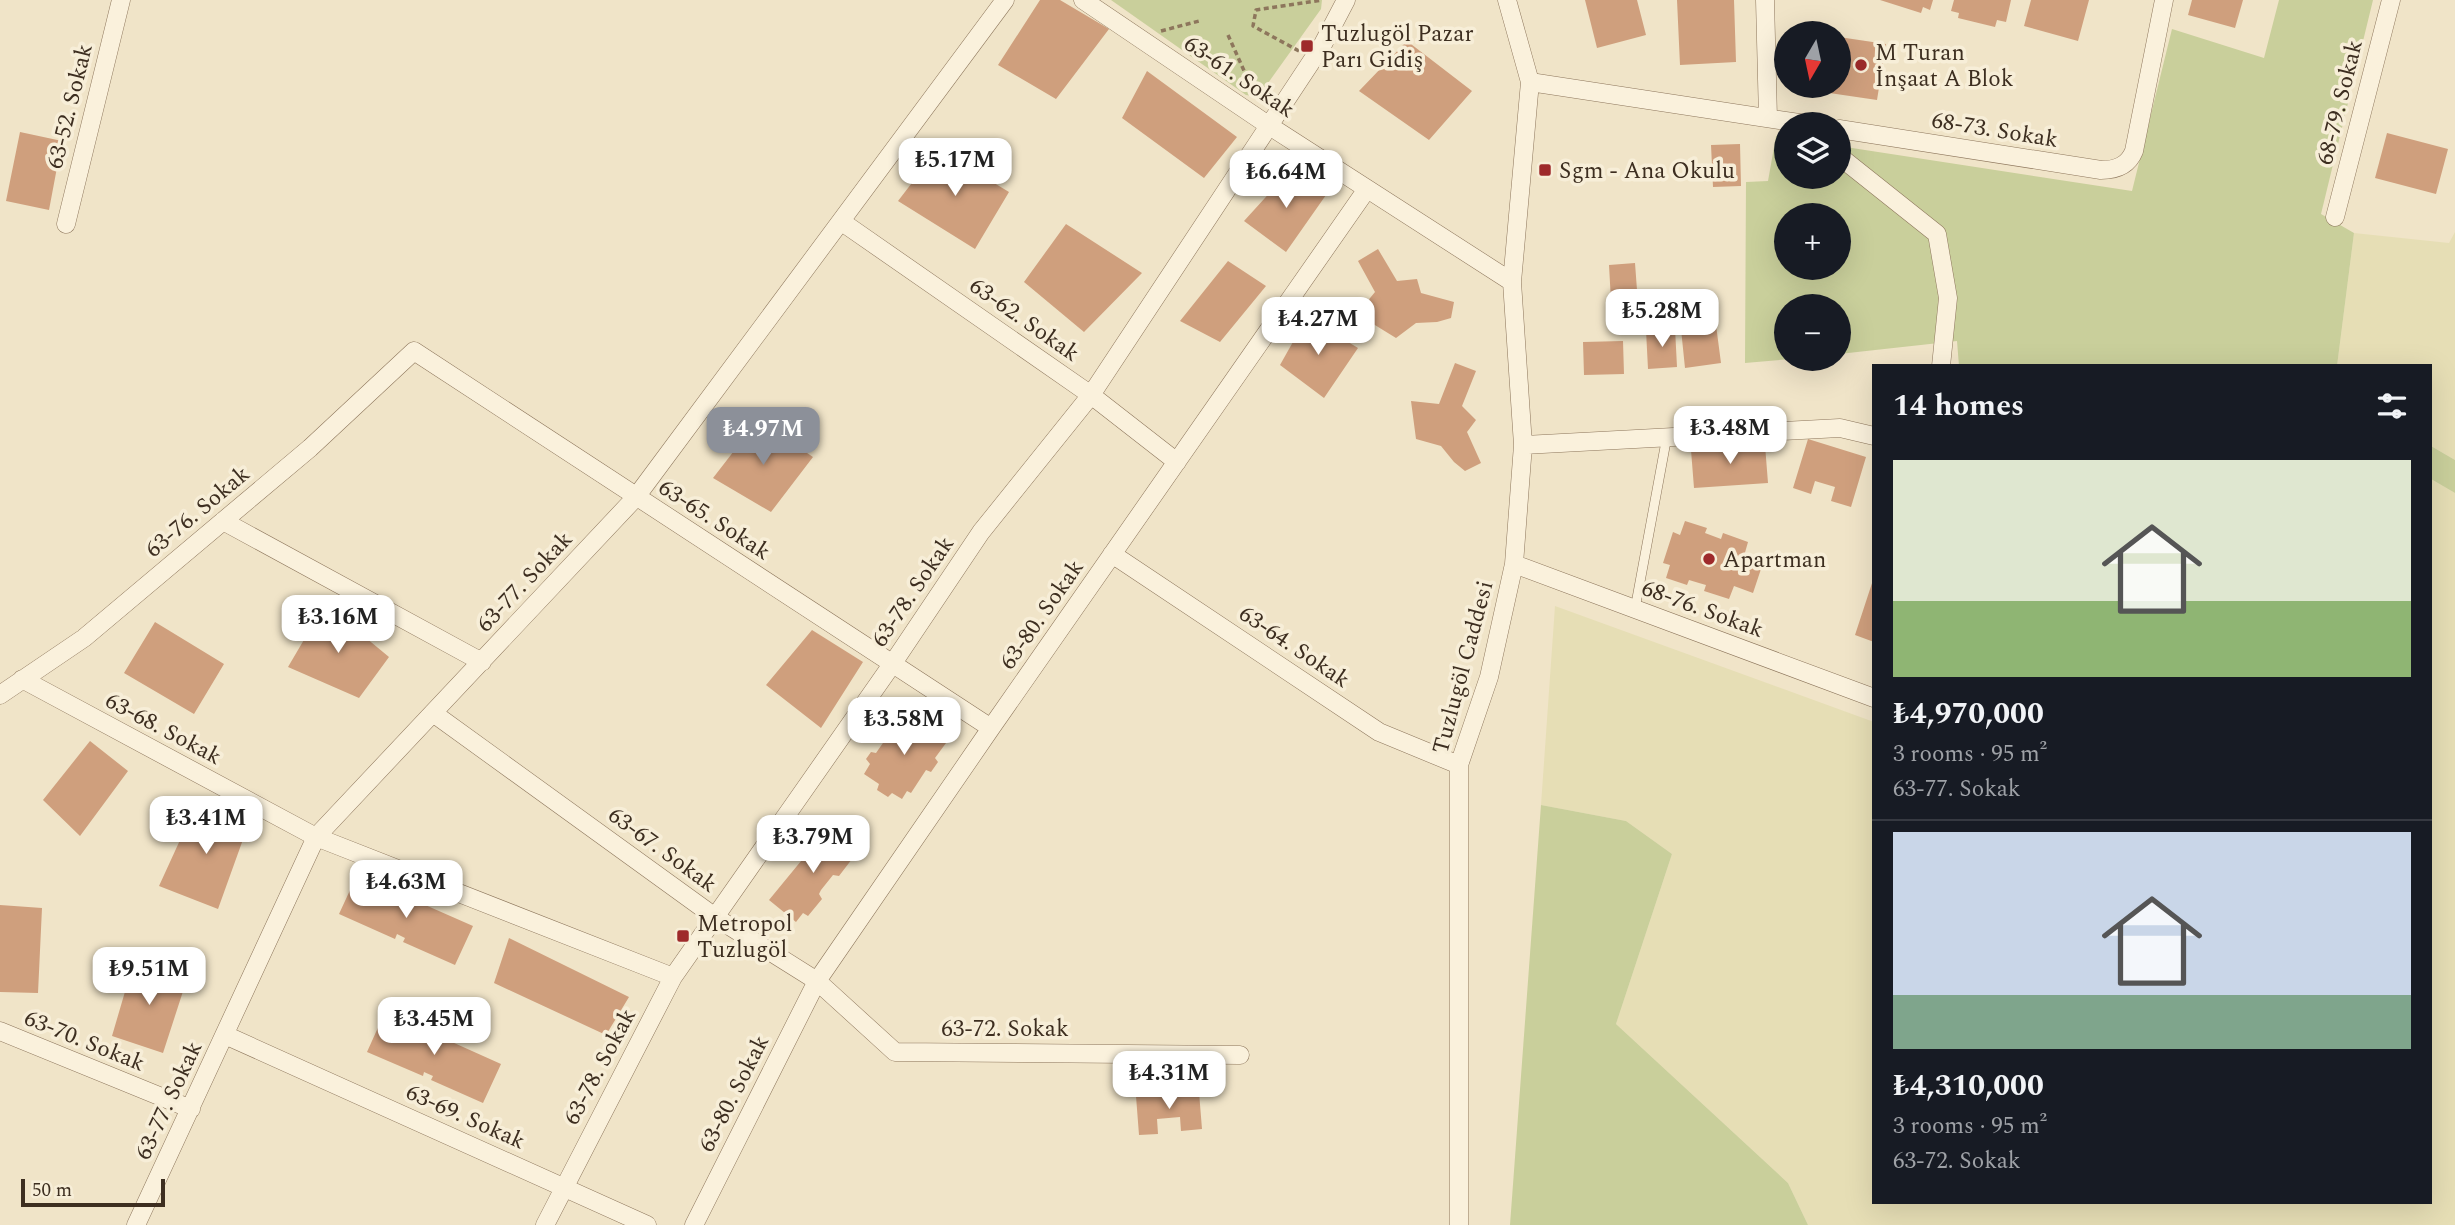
<!DOCTYPE html>
<html lang="en">
<head>
<meta charset="utf-8">
<style>
	body { margin:0; font-family:Spectral,serif; background:#242831; color:#f1f3f6; height:100vh; display:flex; flex-direction:column; font-size:26px; white-space:nowrap }
	* { box-sizing:border-box; margin:0 }
	p { font-size:23px; color:#9ea1a6 }
	.icon { flex:none; width:38px; height:38px; fill:none; stroke:currentColor; stroke-width:2; stroke-linecap:round; stroke-linejoin:round }
	.map { position:relative; flex:1; overflow:hidden }
	.drawer { position:absolute; left:1872px; top:364px; width:560px; height:840px; display:flex; flex-direction:column; background:#171b24; border-radius:0px; box-shadow:0 7px 28px #0002 }
	.drawer>* { flex:none }
	.needle { width:46px; rotate:189deg }
	.buttons { position:absolute; left:1774px; top:21px; display:grid; gap:14px }
	.buttons a { display:grid; place-items:center; width:77px; height:77px; border-radius:50%; background:#171b24; box-shadow:0 7px 28px #0002; font-size:35px }
	.scale { position:absolute; left:21px; bottom:18px; width:144px; box-sizing:border-box; padding-left:7px; border:4px solid #3d2e20; border-top:0; font-size:19px; line-height:24px; white-space:nowrap; color:#3d2e20; -webkit-text-stroke:5px #f7eed8; paint-order:stroke }
	.price { position:absolute; translate:-50% -60px; padding:0 16px; border-radius:14px; background:#fff; color:#222; font-size:23px; line-height:46px; filter:drop-shadow(0 2px 4px #0008) }
	.price::after { content:''; position:absolute; left:50%; top:42px; width:21px; height:16px; margin-left:-10px; background:inherit; clip-path:polygon(0 0,100% 0,50% 100%) }
	.price.current { background:#8c9099; color:#fff }
	ul { padding:0; list-style:none }
	li { display:grid; align-content:center; gap:14px; height:371px; padding:0 21px }
	li+li { border-top:2px solid #363941 }
	li span { display:grid; place-items:center; height:217px; border-radius:0px; color:#555 }
	li>.icon { margin-inline-start:auto }
	span .icon { width:126px; height:126px; fill:#fffc; stroke-width:1 }
	li b { font-size:30px }
	h2 { display:flex; justify-content:space-between; align-items:center; height:84px; padding:0 21px; font-size:30px }
	.map>svg:first-child { display:block }
	.farmland { fill:#e6deb5 }
	.green { fill:#c9cf9b; fill-rule:evenodd }
	.building { fill:#cf9f7d }
	.lines { fill:none; stroke-linecap:round; stroke-linejoin:round }
	.lane-casing { stroke:#8d765c; stroke-width:10 }
	.street-casing { stroke:#8d765c; stroke-width:19 }
	.path { stroke:#8d765c; stroke-width:3.5; stroke-dasharray:5 3.5; stroke-linecap:butt }
	.lane { stroke:#faf1dc; stroke-width:9 }
	.street { stroke:#faf1dc; stroke-width:18 }
	.poi-dot { fill:#9e2a2b; stroke:#f7eed8; stroke-width:2.5 }
	.labels { text-anchor:middle; stroke-width:7; stroke-linejoin:round; paint-order:stroke }
	.poi-label { font-size:23px; fill:#3d2e20; stroke:#f7eed8; text-anchor:start }
	.street-label { font-size:23px; fill:#3d2e20; stroke:#f7eed8 }
</style>
</head>
<body>
<div class="map">
<svg width="2455" height="1225" viewBox="0 0 2455 1225">
	<rect width="100%" height="100%" fill="#f0e4c8"/>
	<path class="farmland" d="M 2455,232 L 2455,460 L 2431,446 L 2431,366 L 2337,366 L 2354,233 L 2449,243 Z
		M 2431,479 L 2455,493 L 2455,1225 L 1808,1225 L 1788,1183 L 1616,1024 L 1672,854 L 1626,821 L 1541,805 L 1555,606 L 1874,722 L 1874,1202 L 2431,1202 Z"/>
	<path class="green" d="M 1111,0 L 1322,0 L 1321,9 L 1258,97 L 1246,95 Z
		M 2279,0 L 2373,0 L 2321,214 L 2354,233 L 2337,366 L 1959,366 L 1957,341 L 1839,354 L 1839,306 L 1787,306 L 1787,359 L 1790,359 L 1745,363 L 1746,182 L 1768,181 L 1776,136 L 1787,137 L 1787,177 L 1839,177 L 1839,146 L 2132,191 L 2172,29 L 2264,58 ZM 1787,215 L 1839,215 L 1839,268 L 1787,268 Z
		M 2431,446 L 2455,460 L 2455,493 L 2431,479 Z
		M 1541,805 L 1626,821 L 1672,854 L 1616,1024 L 1788,1183 L 1808,1225 L 1510,1225 Z"/>
	<path class="building" d="M 1040,0 L 1060,0 L 1109,29 L 1056,99 L 998,65 Z
		M 1585,0 L 1637,0 L 1646,35 L 1597,48 Z
		M 1677,0 L 1734,0 L 1736,62 L 1680,65 Z
		M 1880,0 L 1933,0 L 1930,10 L 1923,7 L 1921,13 Z
		M 1954,0 L 2011,0 L 2006,22 L 1997,20 L 1995,27 L 1958,18 L 1959,13 L 1951,11 Z
		M 2031,0 L 2089,0 L 2078,41 L 2024,26 Z
		M 2192,0 L 2243,0 L 2235,28 L 2188,15 Z
		M 1839,37 L 1886,44 L 1877,100 L 1809,90 L 1809,86 L 1839,86 Z
		M 1407,41 L 1472,91 L 1429,140 L 1359,91 Z
		M 1147,71 L 1237,137 L 1204,178 L 1122,118 Z
		M 20,132 L 62,141 L 49,210 L 6,201 Z
		M 2387,133 L 2448,149 L 2436,194 L 2375,178 Z
		M 1740,144 L 1741,186 L 1713,187 L 1711,145 Z
		M 938,149 L 1009,192 L 975,249 L 898,201 Z
		M 1293,167 L 1326,195 L 1286,252 L 1244,221 Z
		M 1066,224 L 1142,273 L 1084,332 L 1024,282 Z
		M 1378,249 L 1397,281 L 1417,279 L 1421,293 L 1454,302 L 1451,318 L 1437,322 L 1416,323 L 1396,338 L 1357,314 L 1375,292 L 1358,261 Z
		M 1228,261 L 1266,286 L 1220,342 L 1180,321 Z
		M 1635,263 L 1639,317 L 1612,319 L 1609,265 Z
		M 1307,317 L 1358,348 L 1324,398 L 1280,365 Z
		M 1716,325 L 1721,363 L 1685,368 L 1681,329 Z
		M 1675,328 L 1677,367 L 1648,369 L 1646,330 Z
		M 1623,341 L 1624,374 L 1584,375 L 1583,342 Z
		M 1455,363 L 1476,371 L 1462,406 L 1476,420 L 1467,432 L 1481,463 L 1465,471 L 1454,462 L 1441,446 L 1416,439 L 1411,401 L 1439,404 Z
		M 758,420 L 813,457 L 771,512 L 713,478 Z
		M 1808,439 L 1866,457 L 1851,507 L 1831,501 L 1835,487 L 1815,481 L 1811,494 L 1793,488 Z
		M 1765,445 L 1768,483 L 1694,488 L 1691,450 Z
		M 1685,521 L 1707,528 L 1705,533 L 1721,539 L 1723,533 L 1748,542 L 1744,556 L 1763,563 L 1753,593 L 1734,586 L 1729,599 L 1704,591 L 1706,585 L 1699,583 L 1689,580 L 1687,585 L 1666,578 L 1670,565 L 1663,563 L 1673,532 L 1680,535 Z
		M 1874,577 L 1874,642 L 1855,635 Z
		M 325,604 L 389,657 L 359,698 L 288,667 Z
		M 155,622 L 224,664 L 194,714 L 124,673 Z
		M 812,630 L 863,662 L 821,728 L 766,685 Z
		M 905,713 L 946,743 L 935,758 L 938,762 L 931,772 L 926,770 L 911,793 L 907,791 L 902,799 L 892,793 L 888,797 L 877,790 L 879,784 L 864,774 L 870,764 L 866,759 L 871,752 L 876,753 L 885,740 L 882,736 L 890,725 L 895,726 Z
		M 90,741 L 128,771 L 80,836 L 43,800 Z
		M 197,803 L 250,820 L 218,909 L 159,886 Z
		M 829,827 L 854,847 L 849,855 L 852,859 L 839,876 L 833,875 L 821,890 L 819,894 L 822,899 L 808,916 L 803,913 L 796,922 L 769,900 Z
		M 357,875 L 473,926 L 455,965 L 403,942 L 405,938 L 397,934 L 395,939 L 339,914 Z
		M 0,905 L 42,908 L 38,993 L 0,992 Z
		M 509,938 L 629,997 L 606,1035 L 494,983 Z
		M 134,961 L 187,979 L 163,1053 L 112,1036 Z
		M 385,1012 L 501,1064 L 483,1103 L 431,1080 L 433,1076 L 424,1072 L 423,1076 L 367,1052 Z
		M 1199,1092 L 1202,1129 L 1181,1131 L 1180,1117 L 1157,1119 L 1158,1134 L 1139,1135 L 1136,1096 Z"/>
	<g class="lines">
		<g class="lane-casing">
			<path id="lane" d="M 1635,609 L 1667,436"/>
		</g>
		<g class="street-casing">
			<path id="street" d="M 1083,0 L 1268,125 L 1512,282
				M 1765,0 L 1768,118
				M 1530,82 L 1806,124
				M 1839,129 L 2101,170 C 2116,170 2128,166 2134,151 L 2164,0
				M 1839,156 L 1937,234 L 1948,298 L 1941,366
				M 2335,217 L 2391,0
				M 842,222 L 1091,395 L 1177,462
				M 66,224 L 121,0
				M 1523,445 L 1840,428 L 1874,436
				M 223,521 L 482,662
				M 1112,554 L 1379,732 L 1459,765
				M 1514,564 L 1874,698
				M 22,679 L 316,837 L 673,977
				M 0,695 L 84,638 L 310,448 L 414,351 L 991,728
				M 433,713 L 715,917 L 817,981 L 895,1052 L 1240,1055
				M 0,1031 L 191,1109
				M 225,1035 L 647,1225
				M 136,1225 L 316,837 L 636,497 L 1005,0
				M 545,1225 L 673,977 L 893,663 L 981,532 L 1091,395 L 1323,44 L 1346,0
				M 694,1225 L 817,981 L 991,728 L 1367,189
				M 1459,1225 L 1459,765 L 1489,677 L 1514,564 L 1523,445 L 1512,282 L 1530,82 L 1507,0"/>
		</g>
		<path class="path" d="M 1161,31 L 1199,21
			M 1228,35 L 1254,93
			M 1299,51 L 1253,26 L 1256,10 L 1322,0"/>
		<use href="#lane" class="lane"/>
		<use href="#street" class="street"/>
	</g>
	<g class="poi-dot">
		<rect x="1300" y="39" width="14" height="14" rx="3.5"/>
		<circle cx="1861" cy="65" r="7"/>
		<rect x="1538" y="163" width="14" height="14" rx="3.5"/>
		<circle cx="1709" cy="559" r="7"/>
		<rect x="676" y="929" width="14" height="14" rx="3.5"/>
	</g>
	<g class="labels">
		<g class="poi-label">
			<text x="1321" y="41">Tuzlugöl Pazar<tspan x="1321" dy="26">Parı Gidiş</tspan></text>
			<text x="1875" y="60">M Turan<tspan x="1875" dy="26">İnşaat A Blok</tspan></text>
			<text x="1559" y="178">Sgm - Ana Okulu</text>
			<text x="1723" y="567">Apartman</text>
			<text x="697" y="931">Metropol<tspan x="697" dy="26">Tuzlugöl</tspan></text>
		</g>
		<g class="street-label">
			<text transform="translate(1240 76) rotate(34)" y="8">63-61. Sokak</text>
			<text transform="translate(2339 102) rotate(-76)" y="8">68-79. Sokak</text>
			<text transform="translate(69 106) rotate(-76)" y="8">63-52. Sokak</text>
			<text transform="translate(1995 129) rotate(9)" y="8">68-73. Sokak</text>
			<text transform="translate(1025 319) rotate(35)" y="8">63-62. Sokak</text>
			<text transform="translate(197 511) rotate(-40)" y="8">63-76. Sokak</text>
			<text transform="translate(715 519) rotate(33)" y="8">63-65. Sokak</text>
			<text transform="translate(524 581) rotate(-47)" y="8">63-77. Sokak</text>
			<text transform="translate(912 591) rotate(-56)" y="8">63-78. Sokak</text>
			<text transform="translate(1703 608) rotate(20)" y="8">68-76. Sokak</text>
			<text transform="translate(1041 614) rotate(-55)" y="8">63-80. Sokak</text>
			<text transform="translate(1295 646) rotate(34)" y="8">63-64. Sokak</text>
			<text transform="translate(1462 667) rotate(-75)" y="8">Tuzlugöl Caddesi</text>
			<text transform="translate(164 728) rotate(28)" y="8">63-68. Sokak</text>
			<text transform="translate(663 849) rotate(36)" y="8">63-67. Sokak</text>
			<text x="1005" y="1036">63-72. Sokak</text>
			<text transform="translate(85 1040) rotate(22)" y="8">63-70. Sokak</text>
			<text transform="translate(599 1066) rotate(-62)" y="8">63-78. Sokak</text>
			<text transform="translate(733 1093) rotate(-63)" y="8">63-80. Sokak</text>
			<text transform="translate(168 1100) rotate(-65)" y="8">63-77. Sokak</text>
			<text transform="translate(466 1116) rotate(24)" y="8">63-69. Sokak</text>
		</g>
	</g>
</svg>
<div class="buttons">
<a><svg class="needle" viewBox="-14 -14 28 28"><path d="M0-13l5 13h-10z" fill="#e53935"/><path d="M0 13l5-13h-10z" fill="#9ea1a6"/></svg></a>
<a><svg class="icon" aria-label="layers" viewBox="0 0 24 24"><path d="M12 4l9 5-9 5-9-5zM3 14l9 5 9-5"/></svg></a>
<a>+</a>
<a>−</a>
</div>
<div class="scale">50 m</div>
<b class="price" style="left:955px;top:198px">₺5.17M</b>
<b class="price" style="left:1286px;top:210px">₺6.64M</b>
<b class="price" style="left:1662px;top:349px">₺5.28M</b>
<b class="price" style="left:1318px;top:357px">₺4.27M</b>
<b class="price" style="left:1730px;top:466px">₺3.48M</b>
<b class="price current" style="left:763px;top:467px">₺4.97M</b>
<b class="price" style="left:338px;top:655px">₺3.16M</b>
<b class="price" style="left:904px;top:757px">₺3.58M</b>
<b class="price" style="left:206px;top:856px">₺3.41M</b>
<b class="price" style="left:813px;top:875px">₺3.79M</b>
<b class="price" style="left:406px;top:920px">₺4.63M</b>
<b class="price" style="left:149px;top:1007px">₺9.51M</b>
<b class="price" style="left:434px;top:1057px">₺3.45M</b>
<b class="price" style="left:1169px;top:1111px">₺4.31M</b>
<section class="drawer">
<h2>14 homes<svg class="icon" aria-label="filters" viewBox="0 0 24 24"><path d="M4 7h16M4 17h16"/><circle cx="9" cy="7" r="2"/><circle cx="15" cy="17" r="2"/></svg></h2>
<ul>
<li><span style="background:linear-gradient(#dfe7d0 65%,#8fb573 0)"><svg class="icon" aria-label="home" viewBox="0 0 24 24"><path d="M3 11l9-7 9 7M6 9v11h12V9"/></svg></span><div><b>₺4,970,000</b><p>3 rooms · 95 m²</p><p>63-77. Sokak</p></div></li>
<li><span style="background:linear-gradient(#c9d6e8 75%,#7fa58c 0)"><svg class="icon" aria-label="home" viewBox="0 0 24 24"><path d="M3 11l9-7 9 7M6 9v11h12V9"/></svg></span><div><b>₺4,310,000</b><p>3 rooms · 95 m²</p><p>63-72. Sokak</p></div></li>
</ul>
</section>
</div>
</body>
</html>
